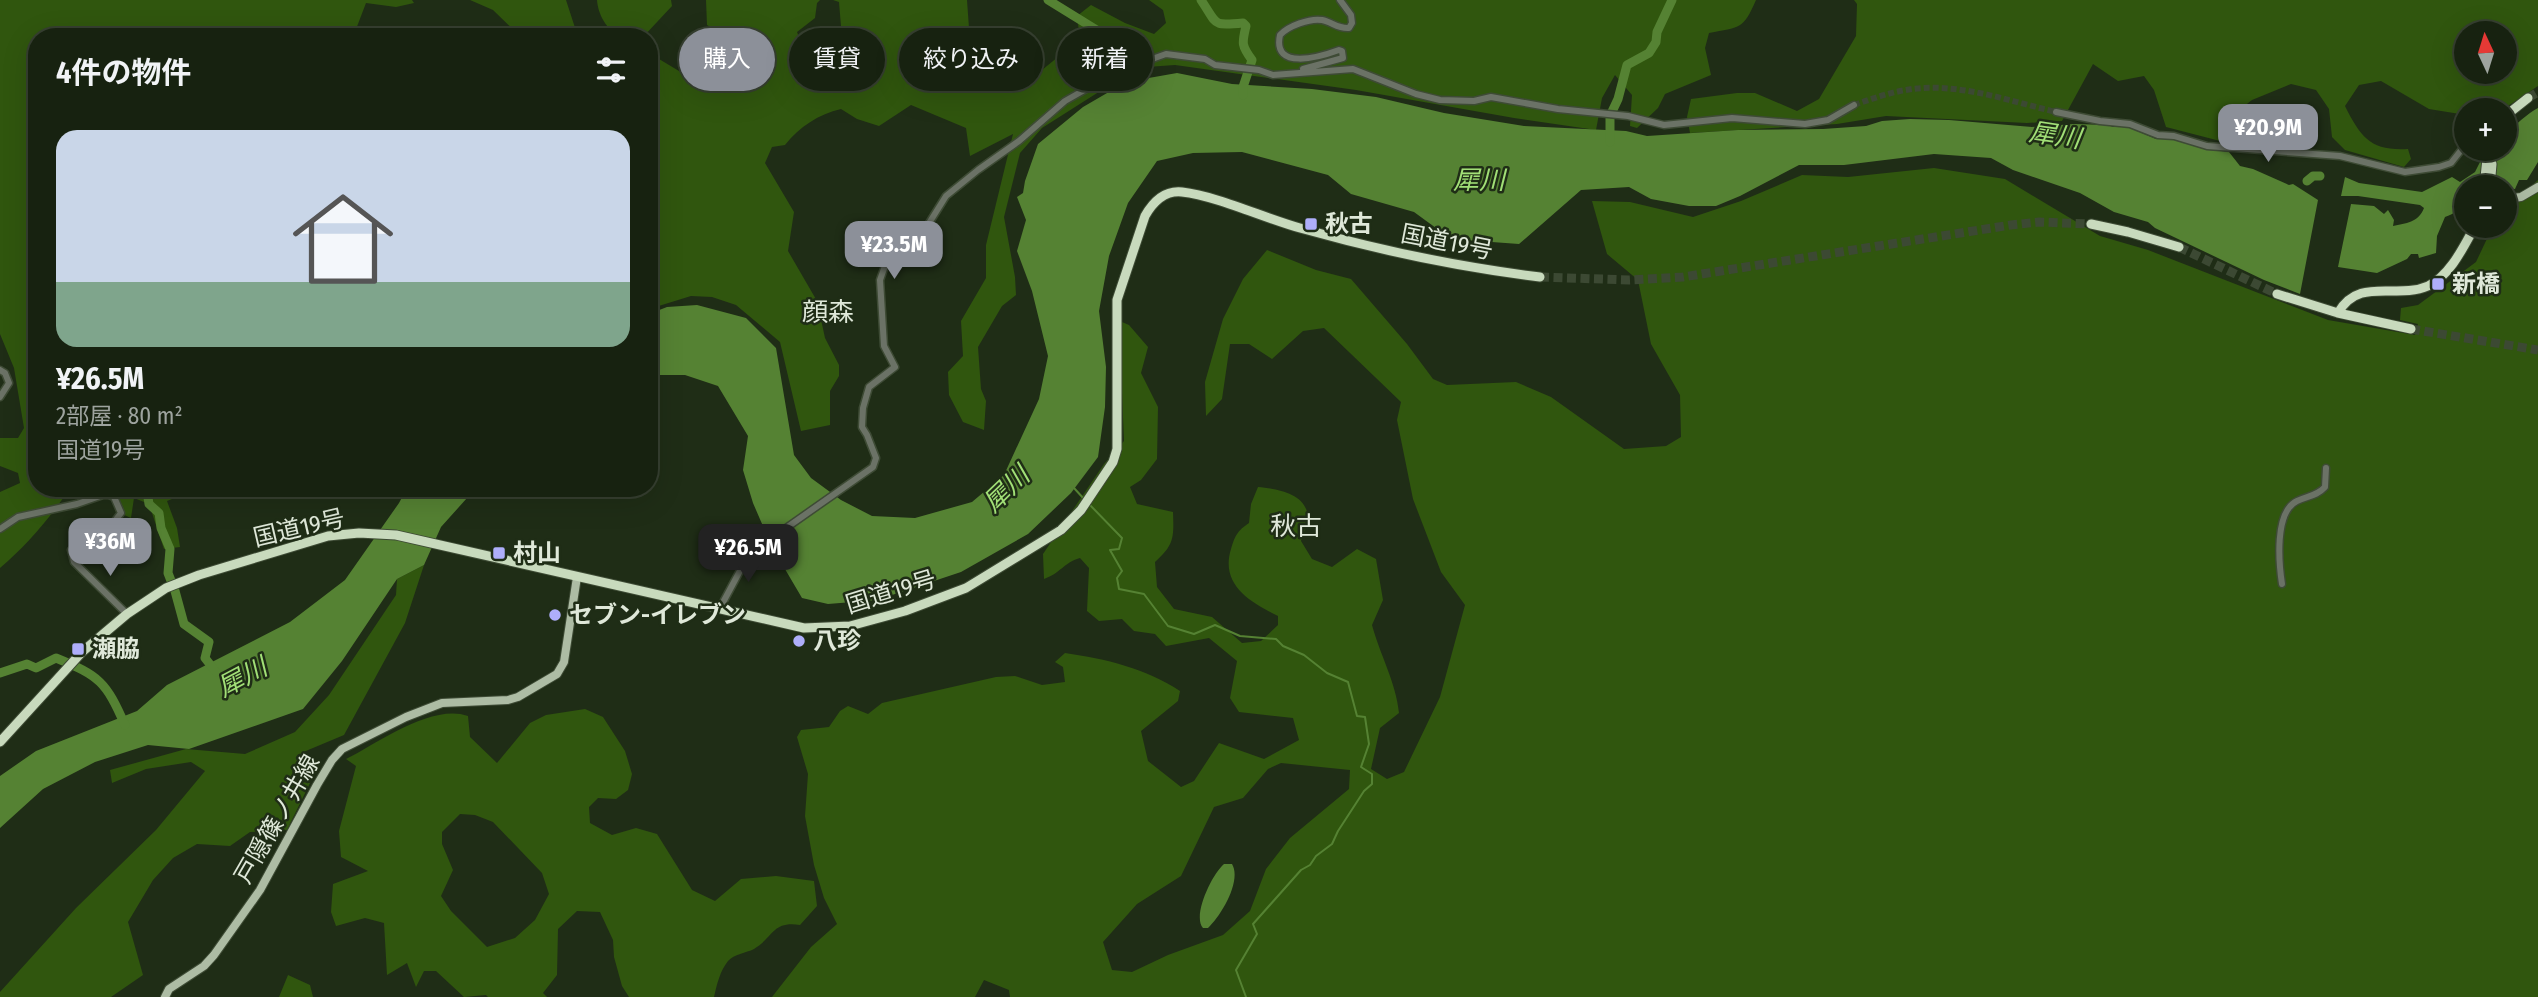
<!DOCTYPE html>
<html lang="ja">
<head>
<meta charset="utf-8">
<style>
	body { margin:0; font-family:"Fira Sans Condensed","Noto Sans JP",sans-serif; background:#242f1e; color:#f1f3f6; height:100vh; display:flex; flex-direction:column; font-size:26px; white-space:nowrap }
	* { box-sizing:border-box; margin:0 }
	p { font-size:23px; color:#9ea49f }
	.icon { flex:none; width:38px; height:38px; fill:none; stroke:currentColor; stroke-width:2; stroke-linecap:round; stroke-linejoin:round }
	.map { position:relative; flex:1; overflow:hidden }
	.drawer { position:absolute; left:28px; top:28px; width:630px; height:469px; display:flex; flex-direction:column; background:#172210; border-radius:28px; box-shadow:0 7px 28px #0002,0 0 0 2px #363f30 }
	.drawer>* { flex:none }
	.guide { position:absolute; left:679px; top:28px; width:665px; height:63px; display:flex; gap:14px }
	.needle { width:46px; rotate:356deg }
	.controls { position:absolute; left:2454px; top:21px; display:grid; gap:14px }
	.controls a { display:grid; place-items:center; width:63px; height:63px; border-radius:50%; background:#172210; box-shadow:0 7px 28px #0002,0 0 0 2px #363f30; font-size:35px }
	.price { position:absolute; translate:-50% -60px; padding:0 16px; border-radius:14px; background:#8c9099; color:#fff; font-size:23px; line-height:46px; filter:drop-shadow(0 2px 4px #0008) }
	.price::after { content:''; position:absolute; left:50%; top:42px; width:21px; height:16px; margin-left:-10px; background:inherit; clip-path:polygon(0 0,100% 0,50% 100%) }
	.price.on { background:#222; color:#fff }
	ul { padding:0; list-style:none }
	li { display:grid; align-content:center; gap:14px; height:371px; padding:0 28px }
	li span { display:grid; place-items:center; height:217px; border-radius:21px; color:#555 }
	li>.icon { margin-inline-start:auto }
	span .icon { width:126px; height:126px; fill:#fffc; stroke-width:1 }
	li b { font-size:30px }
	h2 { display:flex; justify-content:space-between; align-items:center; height:84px; padding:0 28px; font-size:30px }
	.pill { padding:0 24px; border-radius:32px; background:#172210; box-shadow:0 7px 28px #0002,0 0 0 2px #363f30; font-size:24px; line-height:63px }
	.pill.on { background:#8c9099; color:#fff }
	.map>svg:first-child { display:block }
	.green { fill:#30560e; fill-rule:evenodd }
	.water { fill:#558233 }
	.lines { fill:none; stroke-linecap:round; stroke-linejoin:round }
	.stream { stroke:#558233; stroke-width:2 }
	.river { stroke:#558233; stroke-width:9 }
	.minor-tunnel { stroke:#3c4933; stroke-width:6; stroke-dasharray:6 3; stroke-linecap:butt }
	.highway-tunnel { stroke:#3c4933; stroke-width:9; stroke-dasharray:9 4.5; stroke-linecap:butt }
	.minor-casing { stroke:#3e4b35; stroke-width:9 }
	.major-casing { stroke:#3e4b35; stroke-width:10 }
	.highway-casing { stroke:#3e4b35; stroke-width:11 }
	.minor { stroke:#6b7266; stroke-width:6 }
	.major { stroke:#adbca4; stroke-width:8 }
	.highway { stroke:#c8dabd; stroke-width:9 }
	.poi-dot { fill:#aeaefa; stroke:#1f2d16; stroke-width:2.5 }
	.labels { text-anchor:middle; stroke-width:5; stroke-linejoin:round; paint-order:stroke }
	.poi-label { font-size:24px; font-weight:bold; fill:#dfe8d9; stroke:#1f2d16; text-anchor:start }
	.street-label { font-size:24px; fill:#dfe8d9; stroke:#1f2d16 }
	.water-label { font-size:26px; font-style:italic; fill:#a2e077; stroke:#1f2d16 }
	.neighbourhood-label { font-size:26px; fill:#dfe8d9; stroke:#1f2d16 }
</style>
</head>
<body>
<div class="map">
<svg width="2538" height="997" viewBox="0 0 2538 997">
	<rect width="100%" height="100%" fill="#1f2d16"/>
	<path class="green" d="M 0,0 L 412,0 L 414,3 L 396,7 L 366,3 L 353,37 L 37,37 L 37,488 L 70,488 C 51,517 26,546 0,568 L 0,492 L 20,483 L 18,473 L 0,466 L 0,438 L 18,438 L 24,428 L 14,368 L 0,334 Z
		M 470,0 L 566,0 L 578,37 L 521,37 L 493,10 Z
		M 597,0 L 671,0 L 672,6 L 643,37 C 637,37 627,38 621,36 C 606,30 598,14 597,0 Z
		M 706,0 L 820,0 L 817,3 L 815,18 L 797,32 L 811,69 L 831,65 L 847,47 L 841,26 L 839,2 L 833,0 L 967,0 L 969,28 L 990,49 L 1042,70 L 1080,39 L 1077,16 L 1091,5 L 1125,23 L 1154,34 L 1166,23 L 1163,10 L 1149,0 L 1756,0 C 1743,30 1740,27 1709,33 L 1705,48 L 1711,75 L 1665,94 L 1658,108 L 1637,128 L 1630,126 L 1632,95 L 1615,75 L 1602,98 L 1596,130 L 1514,118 L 1356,90 L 1175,65 L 1147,67 L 1105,88 L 1042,128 L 1020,153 L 1004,217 L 1015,277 L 1016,295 L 1002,306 L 978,347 L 981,389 L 986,401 L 984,430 L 963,422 L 949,395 L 948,372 L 963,356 L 961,321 L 986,278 L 986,245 L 1013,134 L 970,156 L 966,128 L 911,105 L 879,126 L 857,119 L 841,109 C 819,114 799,127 785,145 L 772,147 L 765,163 L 794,212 L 788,251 L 817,301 L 825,338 L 839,365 L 839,376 L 830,391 L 830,425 L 801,431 L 780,342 L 736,305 L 712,297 L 691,296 L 649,309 L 649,53 L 684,74 L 697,67 L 704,56 L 730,50 L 728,38 L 707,25 Z
		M 1854,0 L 2538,0 L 2538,86 L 2502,110 L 2466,110 L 2466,115 L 2429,109 L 2381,81 L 2359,85 L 2345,106 C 2361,138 2371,151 2408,149 L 2411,159 L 2404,167 L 2345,150 L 2332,137 L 2329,109 L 2316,90 L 2291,84 L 2252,100 L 2243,107 L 2231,138 L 2224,142 L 2166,127 L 2154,90 L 2144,76 L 2118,81 L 2093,64 L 2062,121 L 2027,123 L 1886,116 L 1837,124 L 1690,133 L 1687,117 L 1691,99 L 1737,93 L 1755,93 L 1797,111 L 1819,99 L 1856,36 L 1857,4 ZM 2466,33 L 2504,33 L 2504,72 L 2466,72 Z
		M 1934,168 L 2005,179 L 2100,236 L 2148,250 L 2328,320 L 2415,335 L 2418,324 L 2400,320 L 2401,308 L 2418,305 L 2476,262 L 2493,226 L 2504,226 L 2504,210 L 2538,180 L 2538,997 L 1010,997 L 1009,990 L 984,980 L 975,997 L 772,997 L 811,947 L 837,924 L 824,898 L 814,865 L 805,816 L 808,774 L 797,737 L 801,730 L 829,727 L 840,711 L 848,706 L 868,714 L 882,703 L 996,677 L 1015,676 L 1042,685 L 1065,682 L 1063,667 L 1055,662 L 1065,653 C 1106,659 1145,668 1180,691 L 1178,701 L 1141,731 L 1148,761 L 1181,787 L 1194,781 L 1219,743 L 1264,759 L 1299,740 L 1293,718 L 1239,712 L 1230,698 L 1237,661 L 1209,638 L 1166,646 L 1155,634 L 1134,631 L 1122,619 L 1099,621 L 1087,611 L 1089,568 L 1080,558 C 1063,563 1061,573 1044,579 L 1043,554 L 1104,464 L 1124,441 L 1120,346 L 1122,322 L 1129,325 L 1148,347 L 1141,373 L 1158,407 L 1157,459 L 1141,480 L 1130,487 L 1137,504 L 1173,512 C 1174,538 1174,545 1155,562 L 1157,587 L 1174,609 L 1212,617 L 1242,643 L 1261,641 L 1278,625 L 1278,616 C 1250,602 1220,585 1231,549 C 1235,536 1237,531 1249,523 L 1251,504 L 1258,487 C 1277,489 1307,493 1308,518 C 1308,525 1303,534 1301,541 L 1312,559 L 1332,567 L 1357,549 L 1376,559 L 1383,600 L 1372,625 C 1380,655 1396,682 1399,713 L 1380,728 L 1371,769 L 1387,779 L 1404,772 L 1440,697 L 1465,605 L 1441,572 L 1413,499 L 1397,420 L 1401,402 L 1324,328 L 1303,331 L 1272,359 L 1249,344 L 1230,344 L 1222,399 L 1206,416 L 1205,382 L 1223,319 L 1243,279 L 1267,250 L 1316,270 L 1351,279 L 1407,344 L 1433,379 L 1447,385 L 1516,382 L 1551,397 L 1624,449 L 1666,446 L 1681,437 L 1680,395 L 1651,344 L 1638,280 L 1607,254 L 1592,201 L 1630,202 L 1693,217 L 1741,201 L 1802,175 L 1848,177 ZM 1281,763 L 1350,770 L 1349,789 L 1290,838 L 1266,869 L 1250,911 L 1223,935 L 1168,955 L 1132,972 L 1112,970 L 1103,942 L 1137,904 L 1181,876 L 1214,807 L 1243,798 L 1268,769 Z
		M 121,488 L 179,488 L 177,497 L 167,501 L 177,528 L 180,547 L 164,549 L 149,504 L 134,498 L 131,518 L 115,511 L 122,490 Z
		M 424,565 L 405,623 L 344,735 L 301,753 L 292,781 L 310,783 L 287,830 L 250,832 L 230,846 L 197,844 L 173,858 L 153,880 L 128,922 L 143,975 L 111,997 L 0,997 L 0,992 L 76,908 L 156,830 L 205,771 L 191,762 L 146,769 L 112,783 L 110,770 L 186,749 L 245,754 L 295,732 L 329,695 L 396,595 L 397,579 Z
		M 585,709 L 603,717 L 625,751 L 632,774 L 628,790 L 616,799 L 598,798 L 589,807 L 590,823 L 612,835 L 636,828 L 657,834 L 692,890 L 715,901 L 741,879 L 776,876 L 814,881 L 817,906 L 800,925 C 772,921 774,937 754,949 C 746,953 734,954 728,961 C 720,971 717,984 714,997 L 629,997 L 622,986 L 614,957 L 613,940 L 600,912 L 577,911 L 558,929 L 557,975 L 543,993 L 547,997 L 488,997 L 486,995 L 464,997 L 436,971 L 424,971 L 416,987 L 407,963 L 387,975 L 384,923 L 365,918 L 336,926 L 331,912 L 333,884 L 368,871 L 341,857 L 339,831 L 356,766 L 346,759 C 378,743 432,703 468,716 L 470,737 L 497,763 L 530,723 L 546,715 ZM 460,814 L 475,815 L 493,822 L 542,873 L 549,894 L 535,920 L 515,938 L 487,947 L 451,911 L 441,896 L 453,870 L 442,844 L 442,832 Z
		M 288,975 L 310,985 L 313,997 L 279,997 Z"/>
	<path class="water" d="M 1177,73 L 1232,84 L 1312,89 L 1376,97 L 1444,113 L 1524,126 L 1626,131 L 1647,136 L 1738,130 L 1823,129 L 1866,126 L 1882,121 L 1910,119 L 1949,120 L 2032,127 L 2074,124 L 2108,125 L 2113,127 L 2128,127 L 2156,139 L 2175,139 L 2207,149 L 2229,152 L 2240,166 L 2253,169 L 2289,185 L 2293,184 L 2318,200 L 2300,294 L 2264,280 L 2155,228 L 2148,222 L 2114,212 L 2080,193 L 2013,170 L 1991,158 L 1934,154 L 1844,165 L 1799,165 L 1740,196 L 1716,206 L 1689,206 L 1651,199 L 1629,187 L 1581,190 L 1519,244 L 1451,239 L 1414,212 L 1351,194 L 1328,175 L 1242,152 L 1193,153 L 1157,161 L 1128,203 L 1109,256 L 1099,311 L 1106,367 L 1105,407 L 1098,457 L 1071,493 L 1028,534 L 961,572 L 877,600 L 828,604 L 802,598 L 772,547 L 753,503 L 743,470 L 748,436 L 718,386 L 685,375 L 649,375 L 649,314 L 667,307 L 697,305 L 746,318 L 776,348 L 794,455 L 811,478 L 841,500 L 872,516 L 915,518 L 972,502 L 1004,475 L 1039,399 L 1048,356 L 1032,291 L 1017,251 L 1026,220 L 1017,197 L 1023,193 L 1025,181 L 1038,144 L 1083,107 L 1126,82 Z
		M 2538,108 L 2538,162 L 2527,180 L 2519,180 L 2515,189 L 2466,187 L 2466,204 C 2459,209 2454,214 2445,217 L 2437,236 L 2436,253 L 2419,258 L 2418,254 L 2411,254 L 2407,259 L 2377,273 L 2338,267 L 2351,204 L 2374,206 L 2384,214 L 2388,210 L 2394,220 L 2393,226 C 2406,223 2418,223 2424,208 L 2420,205 L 2358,196 L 2341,196 L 2345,177 L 2359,183 L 2422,192 L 2452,177 L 2460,182 L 2475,172 L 2485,152 L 2504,149 C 2504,132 2524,116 2538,108 Z
		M 407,488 L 476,488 L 441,527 L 424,565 L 397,579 L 342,661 L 303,709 L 189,749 L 148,745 L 95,762 L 43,789 L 0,828 L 0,776 L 36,751 L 137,711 L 167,685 L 290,622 L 345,580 L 399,503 Z
		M 1224,864 L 1232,864 C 1242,881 1221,916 1208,928 L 1203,928 C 1192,916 1212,874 1224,864 Z"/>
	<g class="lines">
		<path class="stream" d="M 1074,488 L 1084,499
			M 1088,503 L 1122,538 L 1119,549 L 1110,550 L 1122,571 L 1117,578 L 1119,589 L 1144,594 L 1168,626 L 1194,634 L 1215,625 L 1240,636 L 1276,639 L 1283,646 L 1304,655 L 1327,673 L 1348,682 L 1357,716 L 1365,717 L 1369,744 L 1361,767 L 1372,774 L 1372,784 L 1364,791 L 1338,831 L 1332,844 L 1316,856 L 1310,865 L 1301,870 L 1253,924 L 1257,934 L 1236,970 L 1246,997"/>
		<path class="river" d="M 1048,0 L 1108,37 L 1112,51 L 1121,65
			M 1201,0 C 1218,25 1211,26 1243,23 L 1246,26 C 1242,43 1241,45 1252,60 L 1243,87 L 1243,95
			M 1610,142 L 1610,116 L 1618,99 L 1627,65 L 1649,53 L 1656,42 L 1657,32 L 1672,0
			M 2307,181 L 2313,176 L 2320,176
			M 149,488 L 147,491 L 149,504 L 159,513 L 161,528 L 170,549 L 168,573 L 175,591 L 184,624 L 209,642 L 205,658 L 216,672
			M 0,673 L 27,664 L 36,668 L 56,658 C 100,676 106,682 125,725"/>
		<path class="minor-tunnel" d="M 1854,105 C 1871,99 1888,93 1906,90 C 1955,81 2009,101 2056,112"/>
		<path class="highway-tunnel" d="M 2528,98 L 2538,92
			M 2179,247 L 2277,294
			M 1540,277 L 1629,280 L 1683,277 L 2011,225 L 2039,222 L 2091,224
			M 2411,329 L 2538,350"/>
		<g class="minor-casing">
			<path id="minor" d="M 1303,69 L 1343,58 L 1342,51 L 1339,50 C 1320,57 1272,71 1280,35 C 1288,26 1310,18 1322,20 C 1332,22 1338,29 1349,28 L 1352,23 L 1351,15 L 1340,0
				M 2056,112 L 2100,121 L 2130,124 L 2158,135 L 2174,136 L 2207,146 L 2340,156 L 2405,172 L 2439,167 L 2451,163 L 2466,144
				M 0,370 L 5,373 L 9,383 L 0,397
				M 0,529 L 18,517 L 77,504 L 103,495 L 109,495 L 114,497 L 121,513 L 111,526 L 71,550 L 74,562 L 127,614
				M 2282,584 C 2279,564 2274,512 2297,501 C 2307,496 2317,496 2325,487 L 2326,468
				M 720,608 L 749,554 L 873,467 L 876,458 L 867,435 L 862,427 L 863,408 L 869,387 L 895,367 L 884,346 L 880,280 L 886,263 L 902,229 L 909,226 L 926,228 L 946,196 L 978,170 L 1019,141 L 1065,101 L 1116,72 L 1166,54 L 1205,59 L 1215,65 L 1259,70 L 1273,75 L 1353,69 L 1416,94 L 1440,100 L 1474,101 L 1491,97 L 1558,109 L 1628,116 L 1664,125 L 1732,118 L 1805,124 L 1828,120 L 1854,105"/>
		</g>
		<g class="major-casing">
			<path id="major" d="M 2504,199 L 2521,197 L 2538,187
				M 165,997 L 169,989 L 204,966 L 214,955 L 260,890 L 317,785 L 332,760 L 342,749 L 406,717 L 442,703 L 508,700 L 518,697 L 557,674 L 564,662 L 577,577"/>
		</g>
		<g class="highway-casing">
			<path id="highway" d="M 2504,117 L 2528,98
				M 2484,187 L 2488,149
				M 2490,187 L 2492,164
				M 2091,224 L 2128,232 L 2179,247
				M 2277,294 L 2338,313 L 2411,329
				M 2338,313 C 2359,276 2396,300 2428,286 C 2450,276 2464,246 2475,226
				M 0,742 L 82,652 L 127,614 L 166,588 L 199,575 L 328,536 L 359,533 L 396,535 L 804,628 L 850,626 L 905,611 L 966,588 L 1061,530 L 1081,510 L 1113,462 L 1117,449 L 1117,300 L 1145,216 C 1153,202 1164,190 1182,192 C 1217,196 1264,218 1300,228 C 1378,250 1459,267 1540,277"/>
		</g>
		<use href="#minor" class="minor"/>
		<use href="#major" class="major"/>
		<use href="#highway" class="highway"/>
	</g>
	<g class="poi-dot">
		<rect x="1304" y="217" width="14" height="14" rx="3.5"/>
		<rect x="2431" y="277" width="14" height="14" rx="3.5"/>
		<rect x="492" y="546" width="14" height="14" rx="3.5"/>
		<circle cx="555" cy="615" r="7"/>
		<circle cx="799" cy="641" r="7"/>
		<rect x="71" y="642" width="14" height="14" rx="3.5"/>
	</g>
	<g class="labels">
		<g class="poi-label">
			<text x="1325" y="232">秋古</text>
			<text x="2452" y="292">新橋</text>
			<text x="513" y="561">村山</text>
			<text x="569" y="623">セブン-イレブン</text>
			<text x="813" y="649">八珍</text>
			<text x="92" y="657">瀬脇</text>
		</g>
		<g class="street-label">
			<text transform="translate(1447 242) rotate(11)" y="8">国道19号</text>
			<text transform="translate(299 528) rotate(-13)" y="8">国道19号</text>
			<text transform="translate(891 592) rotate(-17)" y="8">国道19号</text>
			<text transform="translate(277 819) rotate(-60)" y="8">戸隠篠ノ井線</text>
		</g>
		<g class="water-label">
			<text transform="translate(2055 135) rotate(8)" y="9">犀川</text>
			<text x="1479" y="189">犀川</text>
			<text transform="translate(1006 489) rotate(-44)" y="9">犀川</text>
			<text transform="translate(242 677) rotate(-28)" y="9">犀川</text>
		</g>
		<g class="neighbourhood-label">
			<text x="828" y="321">顔森</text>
			<text x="1296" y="535">秋古</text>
		</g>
	</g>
</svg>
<div class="controls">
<a><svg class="needle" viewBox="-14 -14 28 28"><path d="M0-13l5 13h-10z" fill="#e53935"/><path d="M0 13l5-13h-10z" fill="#9ea49f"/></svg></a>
<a>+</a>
<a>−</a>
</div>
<b class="price" style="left:2268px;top:164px">¥20.9M</b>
<b class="price" style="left:894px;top:281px">¥23.5M</b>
<b class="price" style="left:110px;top:578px">¥36M</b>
<b class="price on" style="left:748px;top:584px">¥26.5M</b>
<div class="guide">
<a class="pill on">購入</a>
<a class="pill">賃貸</a>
<a class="pill">絞り込み</a>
<a class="pill">新着</a>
</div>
<section class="drawer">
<h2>4件の物件<svg class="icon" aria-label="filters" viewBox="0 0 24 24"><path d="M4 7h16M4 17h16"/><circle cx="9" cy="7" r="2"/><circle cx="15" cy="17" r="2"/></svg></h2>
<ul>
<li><span style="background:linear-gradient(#c9d6e8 70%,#7fa58c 0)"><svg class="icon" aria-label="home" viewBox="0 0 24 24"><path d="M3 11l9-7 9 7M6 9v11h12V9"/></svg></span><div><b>¥26.5M</b><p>2部屋 · 80 m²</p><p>国道19号</p></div></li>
</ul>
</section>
</div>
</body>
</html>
